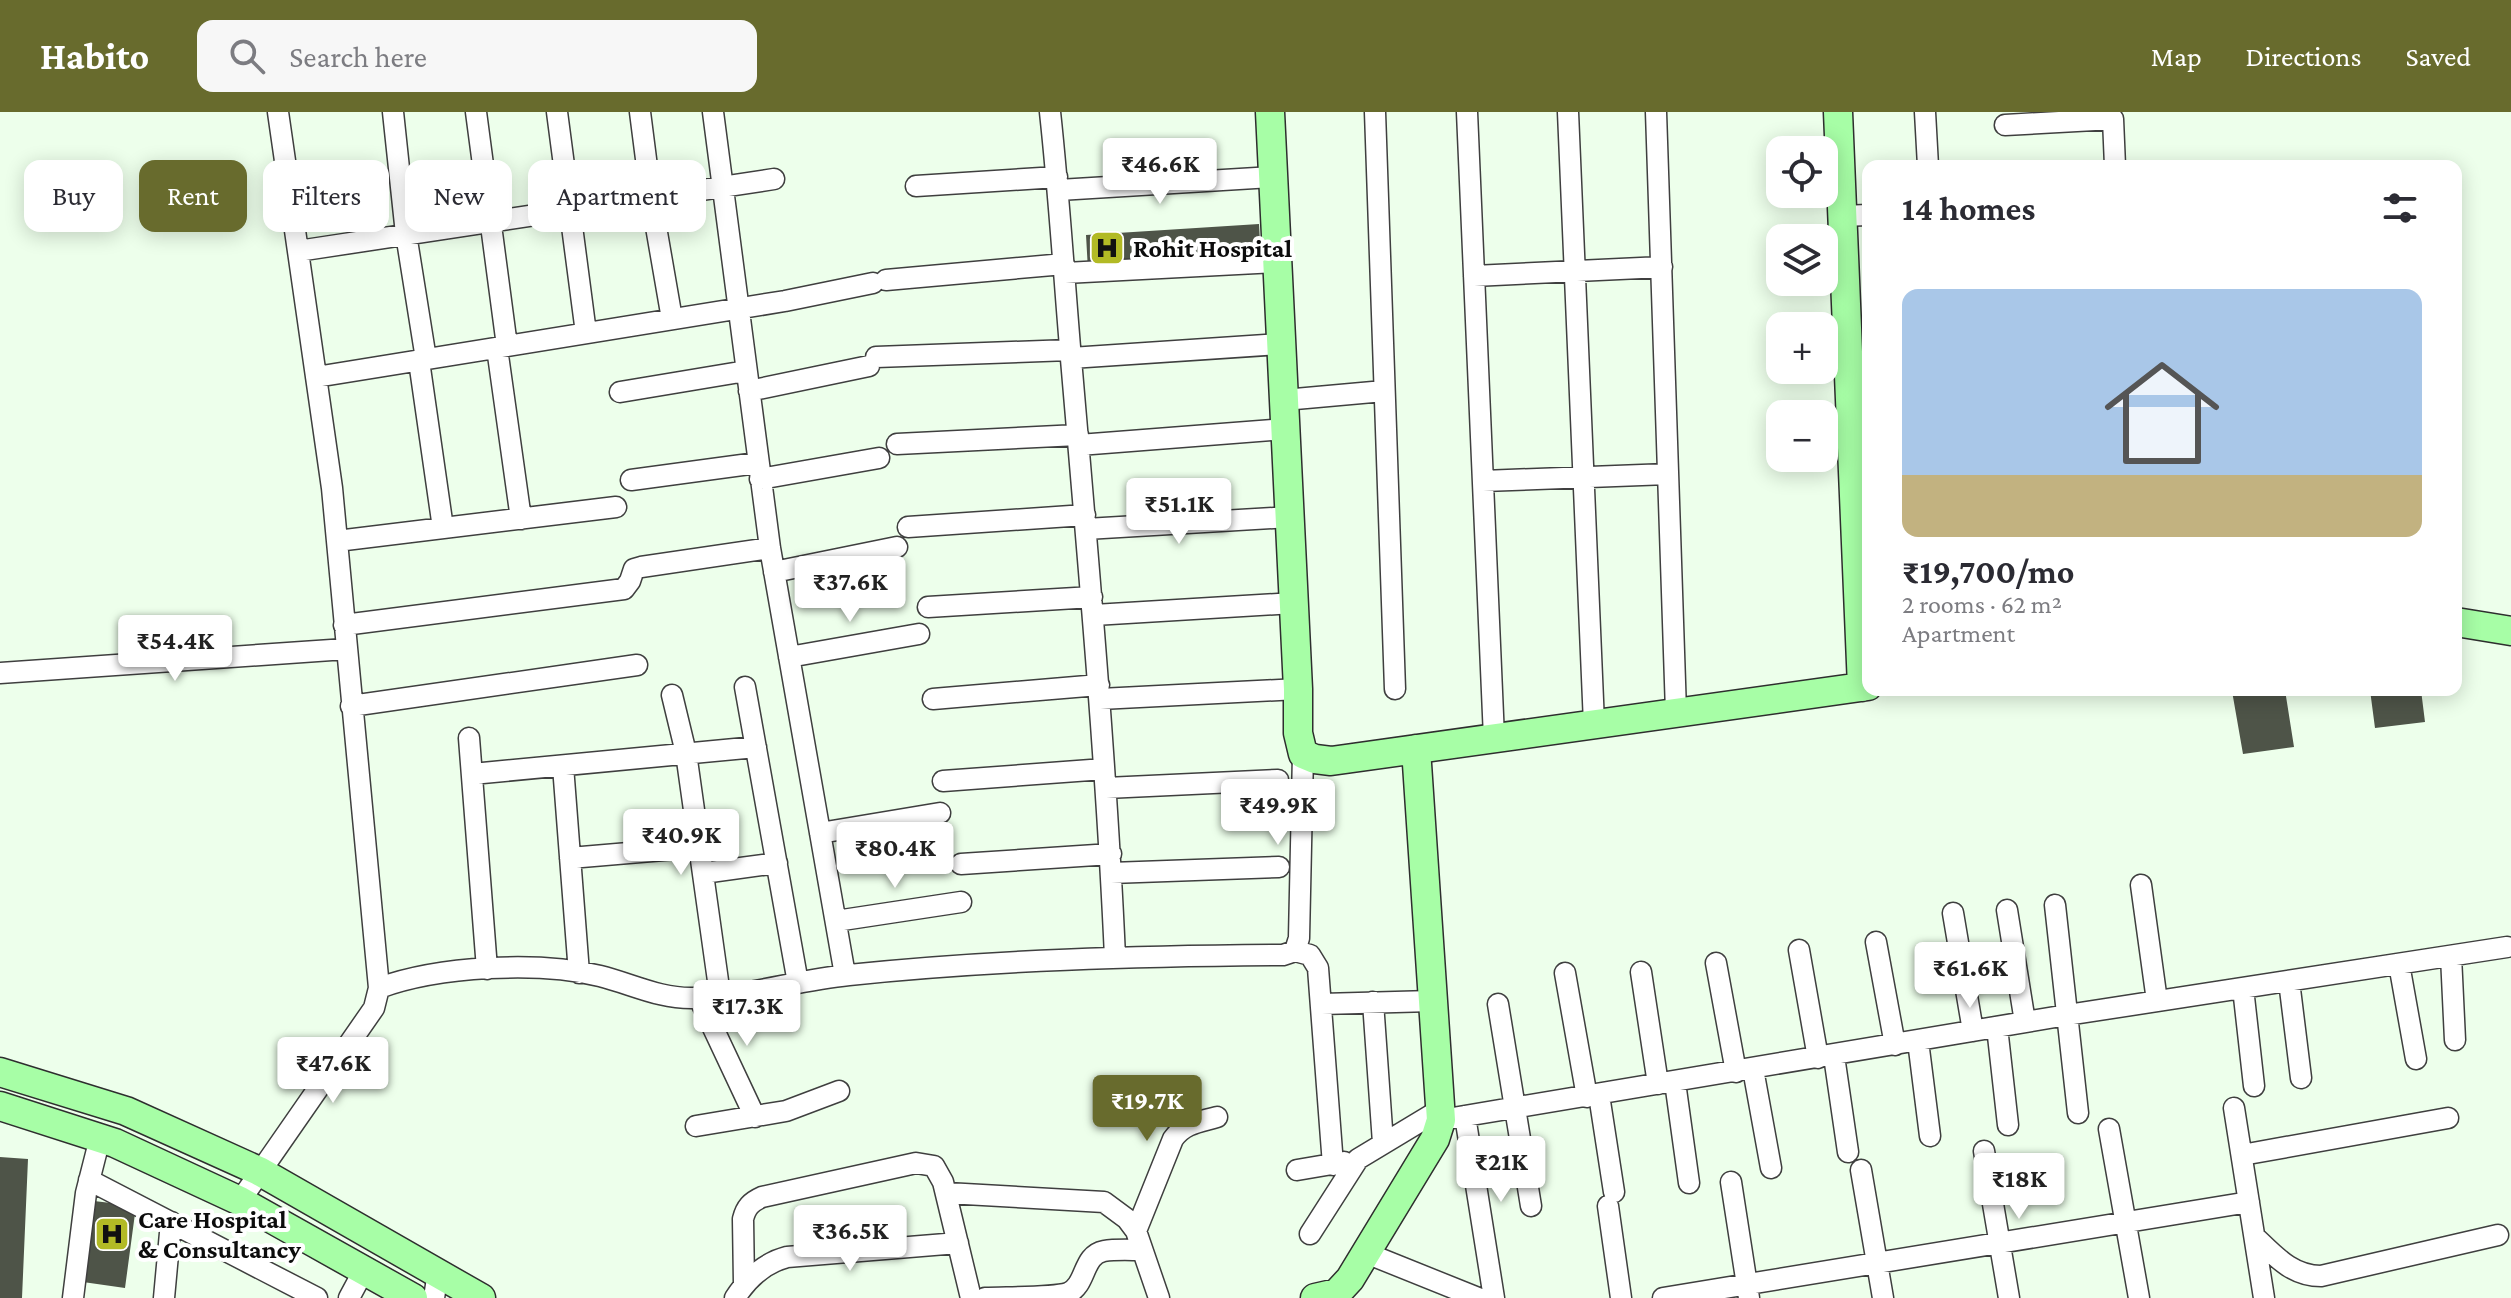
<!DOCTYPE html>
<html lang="en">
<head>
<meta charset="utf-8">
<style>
	body { margin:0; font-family:"Crimson Pro",serif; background:#f7f7f7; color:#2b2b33; height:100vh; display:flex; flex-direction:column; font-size:30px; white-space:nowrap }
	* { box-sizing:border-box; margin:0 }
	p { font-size:26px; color:#7c7c81 }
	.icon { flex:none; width:44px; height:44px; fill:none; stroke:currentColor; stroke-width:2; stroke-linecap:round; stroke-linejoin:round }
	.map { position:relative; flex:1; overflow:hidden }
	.panel { position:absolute; left:1862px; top:48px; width:600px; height:536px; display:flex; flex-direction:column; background:#fff; border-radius:16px; box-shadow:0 4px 20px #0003 }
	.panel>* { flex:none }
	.banner { position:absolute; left:24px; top:48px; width:760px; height:72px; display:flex; gap:16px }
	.tools { position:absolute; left:1766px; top:24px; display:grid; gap:16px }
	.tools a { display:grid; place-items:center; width:72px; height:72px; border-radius:16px; background:#fff; box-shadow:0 4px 20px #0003; font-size:40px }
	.price { position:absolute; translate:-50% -68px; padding:0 18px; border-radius:8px; background:#fff; color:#222; font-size:26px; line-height:52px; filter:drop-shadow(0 2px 4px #0008) }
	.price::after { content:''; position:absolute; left:50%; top:48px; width:24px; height:18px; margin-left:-12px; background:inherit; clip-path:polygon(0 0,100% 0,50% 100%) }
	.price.current { background:#686b2d; color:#fff }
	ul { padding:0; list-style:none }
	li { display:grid; align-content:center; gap:16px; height:424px; padding:0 40px }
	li+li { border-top:2px solid #e1e1e2 }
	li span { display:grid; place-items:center; height:248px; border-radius:16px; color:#555 }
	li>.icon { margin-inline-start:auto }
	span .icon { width:144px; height:144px; fill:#fffc; stroke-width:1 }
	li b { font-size:34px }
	h2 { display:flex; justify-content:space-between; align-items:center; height:96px; padding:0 40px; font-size:34px }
	.chip { padding:0 28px; border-radius:16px; background:#fff; box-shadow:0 4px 20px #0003; font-size:28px; line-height:72px }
	.chip.current { background:#686b2d; color:#fff }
	header { display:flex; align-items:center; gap:48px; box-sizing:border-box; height:112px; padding:0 40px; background:#686b2d; color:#fff }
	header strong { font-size:38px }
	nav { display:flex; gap:44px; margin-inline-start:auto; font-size:28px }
	.search { width:560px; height:72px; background:#f7f7f7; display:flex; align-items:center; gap:20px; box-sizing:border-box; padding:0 28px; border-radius:16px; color:#7c7c81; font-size:30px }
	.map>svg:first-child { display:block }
	.building { fill:#4e5448 }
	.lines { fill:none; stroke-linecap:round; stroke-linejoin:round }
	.street-casing { stroke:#3f3f3f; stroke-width:23 }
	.secondary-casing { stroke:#2e2e2e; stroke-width:31 }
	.street { stroke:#fff; stroke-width:20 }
	.secondary { stroke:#a7fea6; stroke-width:28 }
	.labels { text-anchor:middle; stroke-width:8; stroke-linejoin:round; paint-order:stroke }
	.poi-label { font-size:26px; font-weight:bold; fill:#0c0c0c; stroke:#fff; text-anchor:start }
</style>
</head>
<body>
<header>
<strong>Habito</strong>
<div class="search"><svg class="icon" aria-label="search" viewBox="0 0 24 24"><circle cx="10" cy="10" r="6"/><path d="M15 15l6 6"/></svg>Search here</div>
<nav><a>Map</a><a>Directions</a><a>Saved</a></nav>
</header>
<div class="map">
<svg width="2511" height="1186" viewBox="0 0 2511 1186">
	<rect width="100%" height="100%" fill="#edffeb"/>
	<path class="building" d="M 1259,112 L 1261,148 L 1088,158 L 1086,123 Z
		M 2285,578 L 2294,635 L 2243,642 L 2232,579 Z
		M 2370,578 L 2421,578 L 2425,610 L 2375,616 Z
		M 0,1045 L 28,1047 L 22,1186 L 0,1186 Z
		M 94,1089 L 136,1094 L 125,1176 L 83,1170 Z"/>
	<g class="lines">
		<g class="street-casing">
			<path id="street" d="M 393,0 L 406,122 L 426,247
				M 476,0 L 507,234
				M 557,0 L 586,221
				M 640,0 L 651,86 L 672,207
				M 713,0 L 770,436 L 845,863
				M 1050,0 C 1059,82 1064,165 1071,247 C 1088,446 1106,645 1115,845
				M 1375,0 L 1395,577
				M 1467,0 L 1494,626
				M 1568,0 L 1594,612
				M 1656,0 L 1676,600
				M 1925,0 L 1928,54
				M 2005,13 L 2113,7 L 2115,54
				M 916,74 L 1057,65
				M 1059,78 L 1273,65
				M 1842,104 L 1868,103
				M 298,139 L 774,67
				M 1065,161 L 1277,150
				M 1474,164 L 1662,155
				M 886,168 L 1064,152
				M 497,236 L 521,407
				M 876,245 L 1070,238
				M 1071,246 L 1281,232
				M 419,249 L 443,416
				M 316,265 L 785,189 L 873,171
				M 749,279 L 869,254
				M 620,280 L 746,259
				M 1284,288 L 1384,279
				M 897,332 L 1078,323
				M 1079,333 L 1285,317
				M 760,367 L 879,346
				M 631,368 L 757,351
				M 1483,369 L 1668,362
				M 908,415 L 1085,403
				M 1086,417 L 1290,405
				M 337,429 L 616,395
				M 774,460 L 897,435
				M 928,495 L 1092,485
				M 1094,503 L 1294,491
				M 344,513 L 624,477 L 630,469 L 634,457 L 641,455 L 770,436
				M 789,545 L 919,522
				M 0,561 L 346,537
				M 745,575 L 798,871
				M 672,583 L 686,641 L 720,883
				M 933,587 L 1099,573
				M 1100,587 L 1298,577
				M 351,594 L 637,553
				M 469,626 L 487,857
				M 563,654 L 579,861
				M 472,662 L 756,635
				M 943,669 L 1104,657
				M 1106,676 L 1278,668
				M 820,721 L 940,701
				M 570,746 L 699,735
				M 961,752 L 1111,742
				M 703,761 L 777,751
				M 1111,761 L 1279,755
				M 2141,773 L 2157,889
				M 2055,793 L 2078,1001
				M 2007,798 L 2025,910
				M 1953,801 L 1973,919
				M 836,809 L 961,790
				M 1876,830 L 1895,933
				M 1799,838 L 1818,946
				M 1295,839 L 1299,826 L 1303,642
				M 2451,844 L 2455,928
				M 1716,851 L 1736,960
				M 2399,852 L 2416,947
				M 1641,860 L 1658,972
				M 1565,861 L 1587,985
				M 2289,869 L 2301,966
				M 379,876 C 439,854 538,849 600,864 C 632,872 660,887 694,886 C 746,885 797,868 849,863 C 993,848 1138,844 1283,843 L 1295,839 L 1310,843 L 1318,856 L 1333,1053
				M 2243,876 L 2254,974
				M 699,886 L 755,1005
				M 1373,890 L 1383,1031
				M 1322,892 L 1432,889
				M 1498,892 L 1531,1094
				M 1997,915 L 2008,1013
				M 1918,929 L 1930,1024
				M 1834,944 L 1848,1040
				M 1753,957 L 1771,1056
				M 1675,970 L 1689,1071
				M 1599,983 L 1614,1080
				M 2234,996 L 2264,1186
				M 1465,1004 L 1494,1186
				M 1441,1008 L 2067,903 L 2507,835
				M 696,1014 L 786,999 L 839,979
				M 2109,1017 L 2139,1186
				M 1984,1039 L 2009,1186
				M 2242,1043 L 2448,1006
				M 1297,1058 L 1344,1050
				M 1861,1058 L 1883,1186
				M 89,1068 L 317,1186
				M 1731,1070 L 1749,1186
				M 947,1081 L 1104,1090 L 1127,1107 L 1136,1119 L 1159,1186
				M 240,1089 L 374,896 L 379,876 L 332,376 L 278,0
				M 1608,1094 L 1621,1186
				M 1136,1119 L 1173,1027 C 1184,1011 1200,1010 1217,1005
				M 1310,1122 L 1358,1047 L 1441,997
				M 2255,1125 C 2275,1144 2292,1164 2321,1164 L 2498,1123
				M 1366,1141 L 1478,1186
				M 744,1172 L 743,1107 C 746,1095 751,1090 762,1085 L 916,1051 L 934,1054 L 943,1070 L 971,1186
				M 73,1186 L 86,1081 L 100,1026
				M 164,1186 L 171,1110
				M 349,1186 L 364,1158
				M 434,1186 L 438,1160
				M 735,1186 C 748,1166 764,1151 787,1145 L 958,1131
				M 985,1186 C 1006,1185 1052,1186 1068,1181 C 1087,1173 1082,1143 1104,1139 C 1116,1137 1130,1138 1142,1138
				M 1663,1186 L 2249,1090"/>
		</g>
		<g class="secondary-casing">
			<path id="secondary" d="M 1270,0 L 1298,577 L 1298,621 L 1303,642 L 1315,647 L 1331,649 L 1868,574
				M 1838,0 L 1862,575
				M 2456,510 L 2511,519
				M 0,960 L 126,999 L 259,1059 L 481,1186
				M 0,994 L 115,1031 L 240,1089 L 413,1186
				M 1315,1186 L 1337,1181 L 1350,1167 L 1435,1027 L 1441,1008 L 1416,637"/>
		</g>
		<use href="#street" class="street"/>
		<use href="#secondary" class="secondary"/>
	</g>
	<defs>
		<g id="hospital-square" transform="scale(1.8)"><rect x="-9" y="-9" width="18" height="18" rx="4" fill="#b2ba25" stroke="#fff"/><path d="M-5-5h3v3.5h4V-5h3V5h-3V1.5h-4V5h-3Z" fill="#111"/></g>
	</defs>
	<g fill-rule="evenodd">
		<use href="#hospital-square" x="1107" y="136"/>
		<use href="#hospital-square" x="112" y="1122"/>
	</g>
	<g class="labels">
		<g class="poi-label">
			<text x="1133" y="145">Rohit Hospital</text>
			<text x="138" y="1116">Care Hospital<tspan x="138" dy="30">&amp; Consultancy</tspan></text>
		</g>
	</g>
</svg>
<div class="tools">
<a><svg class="icon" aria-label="locate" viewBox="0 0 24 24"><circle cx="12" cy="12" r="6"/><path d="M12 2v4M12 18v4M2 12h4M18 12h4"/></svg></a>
<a><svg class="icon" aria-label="layers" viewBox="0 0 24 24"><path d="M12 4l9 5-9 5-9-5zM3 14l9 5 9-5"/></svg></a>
<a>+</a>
<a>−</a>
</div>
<b class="price" style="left:1160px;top:94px">₹46.6K</b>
<b class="price" style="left:1179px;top:434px">₹51.1K</b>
<b class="price" style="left:850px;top:512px">₹37.6K</b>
<b class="price" style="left:175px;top:571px">₹54.4K</b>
<b class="price" style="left:1278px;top:735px">₹49.9K</b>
<b class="price" style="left:681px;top:765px">₹40.9K</b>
<b class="price" style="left:895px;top:778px">₹80.4K</b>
<b class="price" style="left:1970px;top:898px">₹61.6K</b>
<b class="price" style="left:747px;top:936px">₹17.3K</b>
<b class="price" style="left:333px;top:993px">₹47.6K</b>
<b class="price current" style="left:1147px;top:1031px">₹19.7K</b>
<b class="price" style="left:1501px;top:1092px">₹21K</b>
<b class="price" style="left:2019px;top:1109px">₹18K</b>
<b class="price" style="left:850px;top:1161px">₹36.5K</b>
<div class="banner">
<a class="chip">Buy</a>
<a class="chip current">Rent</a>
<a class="chip">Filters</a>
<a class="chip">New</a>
<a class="chip">Apartment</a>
</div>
<section class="panel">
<h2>14 homes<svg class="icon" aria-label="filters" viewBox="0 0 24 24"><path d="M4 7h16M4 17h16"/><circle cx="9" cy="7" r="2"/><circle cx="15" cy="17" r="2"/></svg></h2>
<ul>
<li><span style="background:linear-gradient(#a9c7e8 75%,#c2b280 0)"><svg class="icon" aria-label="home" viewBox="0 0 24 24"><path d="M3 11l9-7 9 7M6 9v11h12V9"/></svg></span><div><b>₹19,700/mo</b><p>2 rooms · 62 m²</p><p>Apartment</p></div></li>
</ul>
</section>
</div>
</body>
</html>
